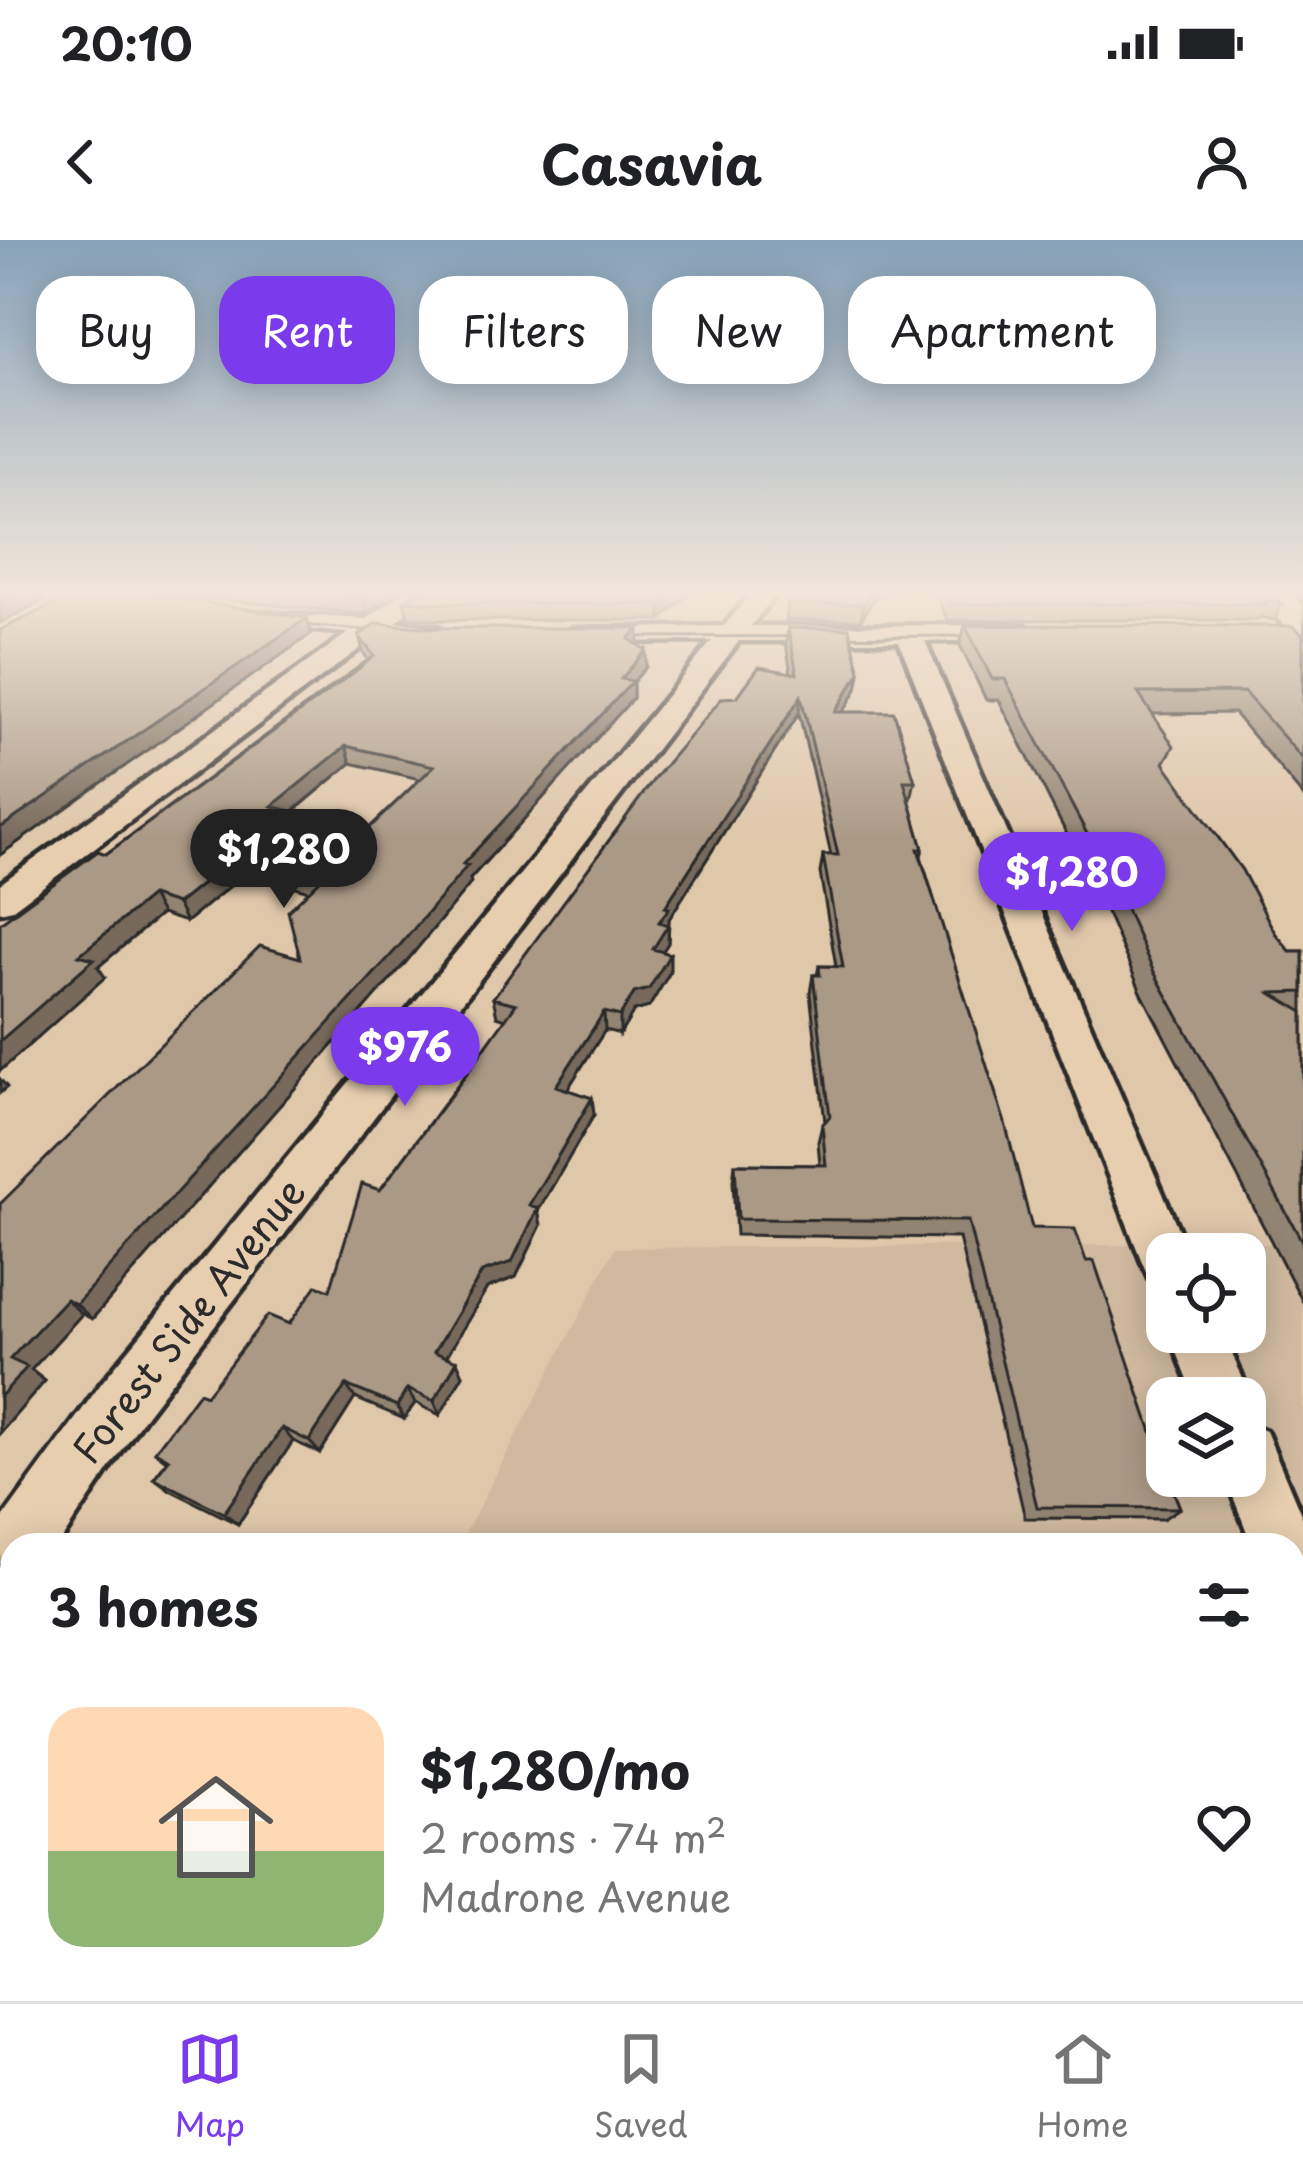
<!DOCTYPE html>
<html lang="en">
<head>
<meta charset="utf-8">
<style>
	body { margin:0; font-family:"Playpen Sans",sans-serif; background:#f2f2f2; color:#202124; height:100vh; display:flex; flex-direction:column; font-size:45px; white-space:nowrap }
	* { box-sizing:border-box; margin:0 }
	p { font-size:39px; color:#757577 }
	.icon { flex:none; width:66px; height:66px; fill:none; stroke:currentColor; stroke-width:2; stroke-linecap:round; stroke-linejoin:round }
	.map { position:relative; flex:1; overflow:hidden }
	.sheet { position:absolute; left:0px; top:1293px; width:1305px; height:468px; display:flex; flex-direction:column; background:#fff; border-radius:36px 36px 0 0; box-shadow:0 6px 30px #0003 }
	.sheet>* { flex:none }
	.banner { position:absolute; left:36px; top:36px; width:1233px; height:108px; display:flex; gap:24px }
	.tools { position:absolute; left:1146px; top:993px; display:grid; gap:24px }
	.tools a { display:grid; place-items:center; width:120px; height:120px; border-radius:24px; background:#fff; box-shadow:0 6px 30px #0003; font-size:60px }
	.price { position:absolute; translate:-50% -102px; padding:0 27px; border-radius:42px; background:#7c3aed; color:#fff; font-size:39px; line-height:78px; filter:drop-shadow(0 3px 6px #0008) }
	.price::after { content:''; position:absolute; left:50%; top:72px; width:36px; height:27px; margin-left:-18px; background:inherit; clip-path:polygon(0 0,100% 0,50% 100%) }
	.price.selected { background:#222; color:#fff }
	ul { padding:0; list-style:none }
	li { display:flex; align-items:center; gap:36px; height:300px; padding:0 48px }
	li+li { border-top:3px solid #e0e0e0 }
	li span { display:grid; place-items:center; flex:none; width:336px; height:240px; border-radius:36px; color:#555 }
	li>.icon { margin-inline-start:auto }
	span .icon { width:144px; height:144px; fill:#fffc; stroke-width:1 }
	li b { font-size:51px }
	h2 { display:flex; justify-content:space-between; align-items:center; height:144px; padding:0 48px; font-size:51px }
	.chip { padding:0 42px; border-radius:36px; background:#fff; box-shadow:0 6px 30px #0003; font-size:42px; line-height:108px }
	.chip.selected { background:#7c3aed; color:#fff }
	.status { display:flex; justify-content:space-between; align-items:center; height:84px; padding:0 60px; background:#fff; direction:ltr }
	.status svg { height:33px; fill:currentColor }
	header { display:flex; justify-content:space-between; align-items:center; height:156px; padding:0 48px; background:#fff; font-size:54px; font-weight:700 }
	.tabs { display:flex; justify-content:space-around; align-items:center; height:168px; border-top:3px solid #e0e0e0; background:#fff; font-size:33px; color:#757577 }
	.tabs a { display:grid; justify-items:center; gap:6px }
	.tabs .selected { color:#7c3aed }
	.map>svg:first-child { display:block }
	.built { fill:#cfb99f; fill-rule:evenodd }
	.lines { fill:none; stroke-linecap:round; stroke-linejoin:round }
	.street-casing { stroke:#2b2b2b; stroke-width:9 }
	.secondary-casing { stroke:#2b2b2b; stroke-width:9 }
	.street { fill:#e7ceaf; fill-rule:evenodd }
	.secondary { fill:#e7ceaf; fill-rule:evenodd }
	.tram { stroke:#2b2b2b; stroke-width:3 }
	.wall { fill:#928472; stroke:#2b2b2b; stroke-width:3; fill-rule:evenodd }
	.shaded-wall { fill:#776b5d; stroke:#2b2b2b; stroke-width:3 }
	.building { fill:#aa9985; stroke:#2b2b2b; stroke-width:3; fill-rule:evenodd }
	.labels { text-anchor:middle; stroke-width:12; stroke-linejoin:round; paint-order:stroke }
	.street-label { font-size:39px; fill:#2b2b2b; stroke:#e7ceaf }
</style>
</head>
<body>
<div class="status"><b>20:10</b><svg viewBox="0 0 49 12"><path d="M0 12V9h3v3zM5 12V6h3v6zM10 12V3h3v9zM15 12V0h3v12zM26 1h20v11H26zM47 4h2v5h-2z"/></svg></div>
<header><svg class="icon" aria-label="back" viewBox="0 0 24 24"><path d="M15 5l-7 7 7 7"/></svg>Casavia<svg class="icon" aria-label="person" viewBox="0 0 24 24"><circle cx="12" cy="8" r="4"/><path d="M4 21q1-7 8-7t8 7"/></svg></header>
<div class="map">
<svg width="1303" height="1761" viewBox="0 0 1303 1761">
	<rect width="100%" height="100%" fill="#dfc7aa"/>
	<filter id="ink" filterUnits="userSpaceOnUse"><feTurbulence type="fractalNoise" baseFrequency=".00833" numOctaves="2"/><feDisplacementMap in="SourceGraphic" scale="24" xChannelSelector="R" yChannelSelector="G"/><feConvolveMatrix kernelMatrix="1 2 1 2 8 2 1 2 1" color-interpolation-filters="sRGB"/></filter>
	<g filter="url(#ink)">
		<path class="built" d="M 1303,1004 L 1303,1761 L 264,1761 L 266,1749 L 1293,1749 L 1293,1305 L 459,1305 L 615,1008 ZM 1167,1014 L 1245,1014 L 1245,1092 L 1167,1092 ZM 1167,1158 L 1245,1158 L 1245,1236 L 1167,1236 Z"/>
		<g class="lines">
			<g class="street-casing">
				<path id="street" d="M 404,352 L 432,352 L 396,382 L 439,387 L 443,392 L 439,397 L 378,395 L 13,669 L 0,672 L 0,644 L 348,393 L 251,384 L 239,377 L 242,372 L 367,379 Z
					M 752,352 L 777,352 L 751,386 L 1024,385 L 1037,393 L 1024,401 L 925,401 L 1189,1014 L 1167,1014 L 1167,1044 L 1149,1038 L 1142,1022 L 899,401 L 739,401 L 143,1179 L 58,1305 L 12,1305 L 12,1332 L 0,1327 L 0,1282 L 103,1141 L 712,401 L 580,402 L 567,394 L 571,389 L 724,386 Z
					M 1169,1092 L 1223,1092 L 1251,1158 L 1245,1172 L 1245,1158 L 1195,1158 Z
					M 1245,1183 L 1266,1191 L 1303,1279 L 1303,1384 L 1293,1380 L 1293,1305 L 1252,1305 L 1225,1236 L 1245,1236 Z
					M 148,1749 L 228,1749 L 225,1761 L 145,1761 Z"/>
			</g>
			<g class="secondary-casing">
				<path id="secondary" d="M 1252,352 L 1289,352 L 1303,366 L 1303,396 L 1291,392 Z
					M 1293,1378 L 1303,1378 L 1303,1472 L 1293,1472 Z
					M 12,1401 L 12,1495 L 0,1496 L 0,1402 Z"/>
			</g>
			<use href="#street" class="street"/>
			<use href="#secondary" class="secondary"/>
			<path class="tram" d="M 275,383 L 400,393
				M 391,386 L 475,389
				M 604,397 L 994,396"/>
		</g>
		<path class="wall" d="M 142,352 L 396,352 L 366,374 Z
			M 690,352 L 661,380 L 436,380 L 408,377 L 404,361 Z
			M 797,352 L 886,352 L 884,355 L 877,354 L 861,380 L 786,380 L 788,364 Z
			M 934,352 L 1270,352 L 1282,364 L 1274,380 L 1260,377 L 1258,380 L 948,380 Z
			M 965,385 L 1303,395 L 1303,556 L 1234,473 L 1152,474 L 1165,525 L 1275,693 L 1290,711 L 1303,711 L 1303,1062 L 1141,752 L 1109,678 L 999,460 L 986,460 L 960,405 Z
			M 788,388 L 860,432 L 857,449 L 843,472 L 915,541 L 911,559 L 909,559 L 923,609 L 921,616 L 1032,988 L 1086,1021 L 1180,1268 L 1163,1279 L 1025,1278 L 959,998 L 736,995 L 733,941 L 735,924 L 820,925 L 818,902 L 822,885 L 825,882 L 810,753 L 813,735 L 817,735 L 819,726 L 836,726 L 820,633 L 823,615 L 831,615 L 799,473 L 669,679 L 668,703 L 662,711 L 670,732 L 649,767 L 634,771 L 620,794 L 605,790 L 567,850 L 592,858 L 594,875 L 538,971 L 541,985 L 516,1037 L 487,1048 L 446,1116 L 463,1135 L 440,1175 L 415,1163 L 404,1179 L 355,1158 L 320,1213 L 293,1201 L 238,1284 L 170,1250 L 154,1238 L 167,1221 L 155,1211 L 206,1155 L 330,1050 L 380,950 L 506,779 L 497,776 L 493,758 L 737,457 L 791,433 L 786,404 Z
			M 359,396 L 639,404 L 646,427 L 633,442 L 633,458 L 470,639 L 471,643 L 406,722 L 92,1079 L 82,1074 L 31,1130 L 45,1141 L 0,1193 L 0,964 L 300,718 L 309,651 L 246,633 L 186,682 L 161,674 L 98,727 L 105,737 L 0,831 L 106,614 L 368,420 L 363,412 ZM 351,523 L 420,539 L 366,591 L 293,572 Z
			M 11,1669 L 9,1677 L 12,1677 L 12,1749 L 32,1749 L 30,1754 L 42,1755 L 40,1761 L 0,1761 L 0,1670 Z
			M 948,1749 L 1149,1749 L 1152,1761 L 950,1761 Z
			M 1195,1749 L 1293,1749 L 1303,1761 L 1198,1761 Z"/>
		<path class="shaded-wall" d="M 21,352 L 51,352 L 42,361 L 0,383 L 0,362 Z
			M 370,352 L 396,352 L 366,374 L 362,358 Z
			M 674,352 L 690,352 L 661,380 L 661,364 Z
			M 871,352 L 877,352 L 861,380 L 863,364 Z
			M 307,378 L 311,394 L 0,615 L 0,588 Z
			M 639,388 L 639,404 L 629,415 L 629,399 Z
			M 646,410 L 646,427 L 633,442 L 633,458 L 470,639 L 471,643 L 406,722 L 92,1079 L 76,1064 L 463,624 Z
			M 860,432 L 857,449 L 833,489 L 835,472 Z
			M 801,456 L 799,473 L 669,679 L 668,703 L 653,727 L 653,709 L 665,667 Z
			M 346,506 L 351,523 L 278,584 L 272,566 Z
			M 238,615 L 246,633 L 186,682 L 177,664 Z
			M 151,656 L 161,674 L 98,727 L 105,737 L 0,831 L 0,801 L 79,715 Z
			M 670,714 L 670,732 L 649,767 L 634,771 L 620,794 L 620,776 L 634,753 Z
			M 604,772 L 605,790 L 558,864 L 556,846 Z
			M 0,839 L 7,847 L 0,853 Z
			M 592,858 L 594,875 L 538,971 L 541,985 L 516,1037 L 487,1048 L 441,1126 L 434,1112 L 482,1032 L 529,965 Z
			M 66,1059 L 82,1074 L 31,1130 L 45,1141 L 0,1193 L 0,1157 L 10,1119 Z
			M 457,1121 L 463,1135 L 440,1175 L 434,1161 Z
			M 346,1145 L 355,1158 L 320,1213 L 309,1201 Z
			M 407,1149 L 415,1163 L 404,1179 L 397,1166 Z
			M 282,1188 L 293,1201 L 238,1284 L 224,1273 Z
			M 11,1669 L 9,1677 L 0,1678 L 0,1670 Z
			M 12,1697 L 12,1749 L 32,1749 L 30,1754 L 0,1761 L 0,1736 Z
			M 42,1755 L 40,1761 L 16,1761 Z"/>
		<path class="building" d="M 0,352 L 21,352 L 0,362 Z
			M 66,352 L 132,352 L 307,378 L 0,588 L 0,390 L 57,363 Z
			M 300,352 L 370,352 L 362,358 Z
			M 416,352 L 674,352 L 661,364 L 433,363 L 404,361 Z
			M 797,352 L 871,352 L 863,364 L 788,364 Z
			M 946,352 L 1270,352 L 1282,364 L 1260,358 L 1266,364 L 952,364 Z
			M 376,383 L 433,388 L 639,388 L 629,399 L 646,410 L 621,439 L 633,441 L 463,624 L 468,625 L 401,704 L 76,1064 L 66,1059 L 10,1119 L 27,1127 L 0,1157 L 0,964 L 260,706 L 300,718 L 288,671 L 322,638 L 238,615 L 177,664 L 151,656 L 79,715 L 94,719 L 0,801 L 0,683 L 98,611 L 106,614 L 353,433 L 374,416 L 359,396 ZM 346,506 L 434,526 L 366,591 L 272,566 Z
			M 965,385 L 1293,386 L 1303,395 L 1303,519 L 1244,452 L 1138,453 L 1174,506 L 1164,523 L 1242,630 L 1275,693 L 1290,711 L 1303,711 L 1303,752 L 1271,753 L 1303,772 L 1303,1003 L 1153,730 L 1120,656 L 1005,439 L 992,439 Z
			M 788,388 L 849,388 L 860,432 L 835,472 L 894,472 L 915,541 L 904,541 L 923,609 L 918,609 L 1005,883 L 1032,988 L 1075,989 L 1086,1021 L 1094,1021 L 1167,1236 L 1180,1268 L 1037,1267 L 968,981 L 738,979 L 735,924 L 826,925 L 822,885 L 830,876 L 813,735 L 820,735 L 819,726 L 843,727 L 823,615 L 838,615 L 801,456 L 665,667 L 669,668 L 659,682 L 668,685 L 653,709 L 670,714 L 649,749 L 634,753 L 620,776 L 604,772 L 556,846 L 592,858 L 529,965 L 538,968 L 512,1022 L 482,1032 L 434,1112 L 457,1121 L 434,1161 L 407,1149 L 397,1166 L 346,1145 L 309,1201 L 282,1188 L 224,1273 L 154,1238 L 169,1219 L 155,1211 L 199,1152 L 206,1155 L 268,1075 L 289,1084 L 317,1045 L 330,1050 L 362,944 L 380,950 L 459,844 L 516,764 L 493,758 L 657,535 L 722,458 L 737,457 L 759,427 L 797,434 Z
			M 1293,1597 L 1303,1597 L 1303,1761 L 1228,1761 L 1224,1749 L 1293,1749 Z
			M 12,1678 L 12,1697 L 0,1736 L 0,1679 Z
			M 298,1749 L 608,1749 L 608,1761 L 296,1761 Z
			M 711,1749 L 835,1749 L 836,1761 L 712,1761 Z
			M 964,1749 L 1149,1749 L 1152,1761 L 966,1761 Z"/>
	</g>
	<linearGradient id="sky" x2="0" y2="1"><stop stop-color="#87a2ba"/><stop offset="0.59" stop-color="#f1e6d9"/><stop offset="1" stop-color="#f1e6d9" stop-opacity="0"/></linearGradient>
	<rect width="1303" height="599" fill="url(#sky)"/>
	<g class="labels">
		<g class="street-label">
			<text transform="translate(189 1081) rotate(-52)" y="14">Forest Side Avenue</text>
		</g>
	</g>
</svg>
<div class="tools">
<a><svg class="icon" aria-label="locate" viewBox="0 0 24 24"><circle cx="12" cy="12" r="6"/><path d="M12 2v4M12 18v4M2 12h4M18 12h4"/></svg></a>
<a><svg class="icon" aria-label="layers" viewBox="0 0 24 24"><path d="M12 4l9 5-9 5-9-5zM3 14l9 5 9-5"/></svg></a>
</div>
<b class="price selected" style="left:284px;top:671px">$1,280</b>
<b class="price" style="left:1072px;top:694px">$1,280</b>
<b class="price" style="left:405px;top:869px">$976</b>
<div class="banner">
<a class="chip">Buy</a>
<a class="chip selected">Rent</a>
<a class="chip">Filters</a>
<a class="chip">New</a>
<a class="chip">Apartment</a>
</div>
<section class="sheet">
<h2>3 homes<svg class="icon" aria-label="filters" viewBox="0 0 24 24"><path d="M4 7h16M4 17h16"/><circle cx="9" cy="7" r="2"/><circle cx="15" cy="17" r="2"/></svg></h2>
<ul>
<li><span style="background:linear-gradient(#ffd9b3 60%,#8fb573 0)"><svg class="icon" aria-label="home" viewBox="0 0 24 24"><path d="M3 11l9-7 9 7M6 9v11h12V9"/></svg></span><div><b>$1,280/mo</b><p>2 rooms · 74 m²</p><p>Madrone Avenue</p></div><svg class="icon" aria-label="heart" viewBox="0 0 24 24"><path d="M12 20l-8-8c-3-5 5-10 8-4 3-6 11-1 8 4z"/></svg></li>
</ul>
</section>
</div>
<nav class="tabs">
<a class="selected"><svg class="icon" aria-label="map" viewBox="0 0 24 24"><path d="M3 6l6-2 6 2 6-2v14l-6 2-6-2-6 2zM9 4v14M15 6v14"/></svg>Map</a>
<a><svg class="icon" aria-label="saved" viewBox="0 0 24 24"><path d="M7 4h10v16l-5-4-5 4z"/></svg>Saved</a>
<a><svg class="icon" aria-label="home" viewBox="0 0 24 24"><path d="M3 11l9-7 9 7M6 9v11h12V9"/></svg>Home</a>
</nav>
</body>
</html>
